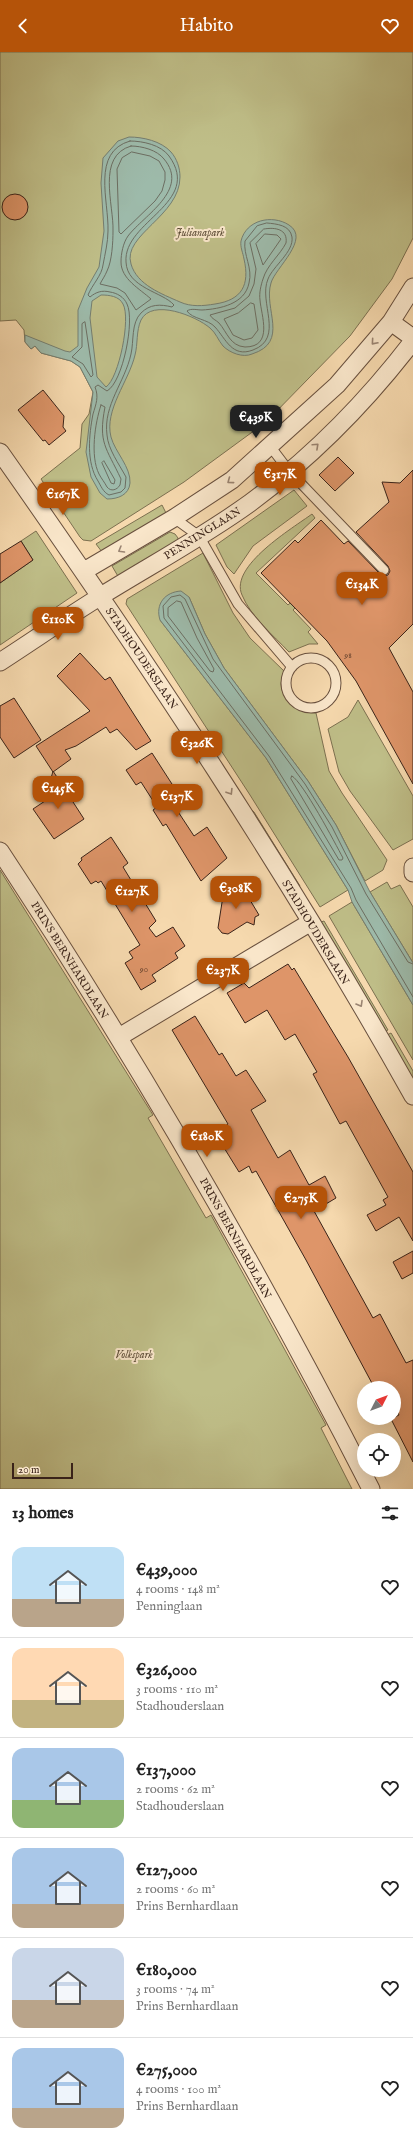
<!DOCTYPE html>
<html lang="en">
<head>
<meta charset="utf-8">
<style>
	body { margin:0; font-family:"IM FELL English",serif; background:#f2f2f2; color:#222; height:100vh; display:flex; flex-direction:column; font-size:15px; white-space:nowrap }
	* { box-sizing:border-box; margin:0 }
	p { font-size:13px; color:#767676 }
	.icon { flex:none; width:22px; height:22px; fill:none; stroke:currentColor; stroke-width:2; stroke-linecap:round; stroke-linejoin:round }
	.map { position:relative; height:1437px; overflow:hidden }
	.details { display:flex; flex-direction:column; background:#fff; flex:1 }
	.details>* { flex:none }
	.needle { width:26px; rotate:48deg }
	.fabs { position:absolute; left:357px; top:1329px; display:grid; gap:8px }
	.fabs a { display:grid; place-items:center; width:44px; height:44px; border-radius:50%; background:#fff; box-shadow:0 4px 16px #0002; font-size:20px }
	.scale { position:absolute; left:12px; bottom:10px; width:61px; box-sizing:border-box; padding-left:4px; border:2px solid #3a2319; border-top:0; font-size:11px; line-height:14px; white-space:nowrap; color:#3a2319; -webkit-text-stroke:3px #f9e6ca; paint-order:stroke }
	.price { position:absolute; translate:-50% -34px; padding:0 9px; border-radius:8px; background:#b45309; color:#fff; font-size:13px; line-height:26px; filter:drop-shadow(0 1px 2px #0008) }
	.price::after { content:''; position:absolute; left:50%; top:24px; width:12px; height:9px; margin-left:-6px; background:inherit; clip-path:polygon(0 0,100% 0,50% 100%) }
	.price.on { background:#222; color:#fff }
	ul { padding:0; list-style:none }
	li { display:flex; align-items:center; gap:12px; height:100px; padding:0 12px }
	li+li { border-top:1px solid #e0e0e0 }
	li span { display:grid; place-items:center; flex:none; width:112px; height:80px; border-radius:12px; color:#555 }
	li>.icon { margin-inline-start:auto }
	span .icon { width:48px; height:48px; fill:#fffc; stroke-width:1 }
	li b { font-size:17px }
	h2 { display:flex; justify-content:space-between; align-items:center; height:48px; padding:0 12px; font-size:17px }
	header { display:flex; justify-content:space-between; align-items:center; height:52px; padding:0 12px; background:#b45309; color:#fff; font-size:18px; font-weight:600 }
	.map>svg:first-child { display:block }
	.green { fill:#bfbe88; stroke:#7c7050 }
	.water { fill:#9dbaaa; stroke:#757e70; fill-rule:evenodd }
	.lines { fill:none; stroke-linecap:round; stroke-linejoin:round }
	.shore { stroke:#6c6e62; stroke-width:1 }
	.building { fill:#de9569; stroke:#3a2319 }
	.lane-casing { stroke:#69503e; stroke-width:11 }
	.street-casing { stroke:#69503e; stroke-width:19 }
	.lane { stroke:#f9e6ca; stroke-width:9 }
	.street { stroke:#f9e6ca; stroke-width:17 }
	.oneway { stroke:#9a8472 }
	.labels { text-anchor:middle; stroke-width:4; stroke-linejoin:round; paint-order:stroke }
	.number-label { font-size:9px; fill:#63402d }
	.park-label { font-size:11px; font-style:italic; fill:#5b4a35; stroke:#f9e6ca }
	.street-label { font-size:11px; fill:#3a2319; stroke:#f9e6ca }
</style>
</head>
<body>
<header><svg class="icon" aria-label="back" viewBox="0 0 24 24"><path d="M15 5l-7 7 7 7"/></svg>Habito<svg class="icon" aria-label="heart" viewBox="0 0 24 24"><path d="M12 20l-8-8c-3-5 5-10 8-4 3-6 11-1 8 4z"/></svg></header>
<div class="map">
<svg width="413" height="1437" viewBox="0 0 413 1437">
	<rect width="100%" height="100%" fill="#f6d9ae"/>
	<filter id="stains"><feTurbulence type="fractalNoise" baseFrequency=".005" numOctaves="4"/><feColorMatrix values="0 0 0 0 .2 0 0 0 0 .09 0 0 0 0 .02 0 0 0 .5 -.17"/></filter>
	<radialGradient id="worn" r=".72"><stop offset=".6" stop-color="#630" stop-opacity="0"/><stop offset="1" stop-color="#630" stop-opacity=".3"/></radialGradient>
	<path class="green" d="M 0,0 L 413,0 L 413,186 L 392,227 L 350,284 L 266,370 L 184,430 L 91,489 L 83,488 L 80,485 L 41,427 L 80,396 L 82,372 L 89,362 L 93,340 L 80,315 L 71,309 L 41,301 L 35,294 L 31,297 L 25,290 L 24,278 L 16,268 L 0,269 Z
		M 294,438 L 307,454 L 253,494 L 234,522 L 227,515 L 216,493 Z
		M 162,453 L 166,461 L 102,500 L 96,492 Z
		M 312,462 L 315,466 L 256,521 L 288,553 L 303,539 L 308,543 L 293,558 L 311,577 L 308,580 L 318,592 L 309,592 L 289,600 C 273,583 251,565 242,543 C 229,514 293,476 312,462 Z
		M 36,479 L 77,541 L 0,593 L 0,531 L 33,508 L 21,489 Z
		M 170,480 L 175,482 L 178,486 L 177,491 L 119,526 L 112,514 Z
		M 203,501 L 233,561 L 250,586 L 285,620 C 284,623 281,629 281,632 C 282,650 300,661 316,661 L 329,719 L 342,741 L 387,808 L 383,818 L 365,829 L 336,773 L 308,729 L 224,616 L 205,582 L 189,545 L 160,568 L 266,706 L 348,838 L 320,855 L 250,743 L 126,552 L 127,547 Z
		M 358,648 L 413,744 L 413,787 L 393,798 L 350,739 L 339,720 L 328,677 L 348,665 Z
		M 246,753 L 254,760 L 300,834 L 296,836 Z
		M 0,818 L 153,1063 L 148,1066 L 206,1166 L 211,1163 L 326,1373 L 321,1376 L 352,1437 L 0,1437 Z
		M 387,830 L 391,837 L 400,833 L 413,855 L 413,911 L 370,840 Z
		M 352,850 L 413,953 L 413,1008 L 329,864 Z
		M 324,869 L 388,978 L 386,979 L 321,870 Z
		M 391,981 L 413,1019 L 413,1028 L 387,983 Z"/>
	<path class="water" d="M 129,85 C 143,85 161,89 171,100 C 177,107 180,116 180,125 C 180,164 122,183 131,212 C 137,233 162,242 180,250 C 191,255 203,254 215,252 C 242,248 250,233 244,207 C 243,201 240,195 241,189 C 246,168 272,162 289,173 C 311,187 275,216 271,231 C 263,257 290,290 252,302 C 243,306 230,301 223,294 C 218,288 216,281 210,276 C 196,264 152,246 141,268 C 136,279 138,292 135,303 C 129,329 104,358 111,385 C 115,400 131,415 130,431 C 129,443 118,447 107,447 L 100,441 L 91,425 L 86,400 L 93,340 L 80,315 L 71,309 L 41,301 L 35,294 L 31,297 L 25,290 L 25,283 L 65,299 L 70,300 L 78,294 L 78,258 L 87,236 L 99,215 L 104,179 L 101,131 L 103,106 L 118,89 ZM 101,243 C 109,243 119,244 123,252 C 131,266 119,326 106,335 L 97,325 L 90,266 L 92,249 Z
		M 181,539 L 189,545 L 205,582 L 224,616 L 308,729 L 336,773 L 370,840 L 413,911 L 413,953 L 352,850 L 348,838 L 266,706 L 160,568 C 155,552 165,540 181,539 Z"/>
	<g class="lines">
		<path class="shore" d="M 130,89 C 143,89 161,93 169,104 C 203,151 123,169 126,210 C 127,236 163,240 174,253 L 172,255 C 160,252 150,252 141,261 C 131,271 134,289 131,302 C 125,330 103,353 107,383 C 108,397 119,412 126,425 L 125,436 L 121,440 L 109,443 C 103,440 101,434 98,429 C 86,410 89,383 93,362 C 96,352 99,345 95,335 L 98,333 L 107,339 C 123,330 135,268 127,252 C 124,245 117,241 110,240 C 102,238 96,240 90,245 L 88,243 C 92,233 102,223 103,213 C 105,202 108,190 108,179 C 109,149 91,100 130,89 Z
			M 131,94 C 142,94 157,98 164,107 C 190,138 144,163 128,184 C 123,191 121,202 121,210 C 121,227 140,237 151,247 L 136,258 L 125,241 L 117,236 L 100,232 C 102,228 105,224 107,219 C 112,209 113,190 113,179 C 114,153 96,104 131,94 Z
			M 132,100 L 150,104 L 159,109 L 165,120 L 165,128 L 162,139 L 155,149 L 121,182 L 119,180 L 117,117 L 122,106 Z
			M 267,171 C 277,172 290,173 292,185 C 294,200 273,214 268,227 C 258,250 285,286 253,298 C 232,306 226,287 215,275 C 208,267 192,267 187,259 C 191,256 197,258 202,258 C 220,257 245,252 249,231 C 253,216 243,203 245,189 L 257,174 Z
			M 264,177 C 275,175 288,177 286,191 C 280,203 267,213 263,227 C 261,233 259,241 260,248 C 261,263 274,295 245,295 C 230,294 227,280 219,271 C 216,268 212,267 210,263 L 235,256 L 249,244 L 254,232 L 256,217 L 250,191 Z
			M 265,182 L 277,183 L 281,187 L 263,213 L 256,192 Z
			M 251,251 L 254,252 L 258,278 L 252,286 L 244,288 L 233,283 L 224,267 L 238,261 Z
			M 85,270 L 93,323 L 91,325 L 83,312 L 72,305 L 82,295 L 82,272 Z
			M 101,353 L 105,355 C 98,391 106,395 121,427 L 120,433 C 117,438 111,440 107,435 C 105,431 101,426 99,422 C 90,404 95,371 101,353 Z
			M 104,409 L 115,428 L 114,432 L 111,431 L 102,411 Z
			M 177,549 L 181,550 L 197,586 L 214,617 L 213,620 L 210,619 L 168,564 L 168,556 Z
			M 292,724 C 303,730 335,791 343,806 L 342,808 L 339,808 L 291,727 Z
			M 413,912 L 408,910 L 366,842 L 332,775 L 305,732 L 213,607 L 185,547 L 180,543 L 171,545 L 163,554 L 164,566 L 269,704 L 351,836 L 356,848 L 413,945"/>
	</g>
	<path class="building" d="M2 155a13 13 0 1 1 26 0a13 13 0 1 1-26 0Z
		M 43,338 L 64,364 L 63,375 L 66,379 L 49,393 L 45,388 L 43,389 L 18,358 Z
		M 338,405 L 354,421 L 335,439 L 319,423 Z
		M 413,418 L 413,572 L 389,596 L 413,640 L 413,732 L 356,629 L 327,589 L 261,521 L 295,488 L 298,491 L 321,468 L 344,492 L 348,489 L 380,522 L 383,524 L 388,523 L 390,519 L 388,514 L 356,480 L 389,450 L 382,430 L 400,431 Z
		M 21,489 L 33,508 L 0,531 L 0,502 Z
		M 80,601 L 105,628 L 110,625 L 151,689 L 136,698 L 117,677 L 110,681 L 106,675 L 76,694 L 65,698 L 71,707 L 53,720 L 36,694 L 90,659 L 57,624 Z
		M 14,646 L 41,688 L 14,706 L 0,685 L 0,654 Z
		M 152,701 L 181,746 L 173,752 L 194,784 L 207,775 L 227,806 L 201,829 L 166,772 L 163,774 L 153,758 L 157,755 L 141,730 L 136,733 L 126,718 Z
		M 53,719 L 84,767 L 54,787 L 33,757 L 45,749 Z
		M 111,785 L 128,811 L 123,815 L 156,869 L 149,876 L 156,885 L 173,875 L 185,894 L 175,901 L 178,906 L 152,923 L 156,929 L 141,938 L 125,911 L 133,906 L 129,900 L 140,893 L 101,829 L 98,831 L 96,829 L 91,832 L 78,812 L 82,808 L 81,806 Z
		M 237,835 L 250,835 L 247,843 L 259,863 L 255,865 L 254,873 L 247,870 L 228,882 L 222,881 L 218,876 L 223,844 Z
		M 288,912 L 292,918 L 294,916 L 348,1005 L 413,1120 L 413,1189 L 399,1165 L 376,1179 L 367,1163 L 386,1153 L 383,1148 L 388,1145 L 346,1069 L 340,1072 L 313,1022 L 317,1020 L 295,982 L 285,988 L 267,958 L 245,971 L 227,941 L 244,931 L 249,936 Z
		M 195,964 L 219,1003 L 222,1001 L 236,1024 L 246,1018 L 266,1049 L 251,1058 L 278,1106 L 290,1098 L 309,1133 L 325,1124 L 336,1146 L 314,1159 L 373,1266 L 380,1262 L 406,1311 L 413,1308 L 413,1410 L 391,1367 L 399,1363 L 394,1354 L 394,1336 L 385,1336 L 382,1331 L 374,1335 L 306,1208 L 256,1119 L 252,1121 L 249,1114 L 239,1120 L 218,1086 L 227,1081 L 224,1075 L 228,1072 L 172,978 Z
		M 413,1199 L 413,1221 L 402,1227 L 393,1210 Z"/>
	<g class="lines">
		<g class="lane-casing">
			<path id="lane" d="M 270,394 L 289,419 L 384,518
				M 174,466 L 199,484 L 238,552 L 292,615
				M286 631a25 25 0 1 1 50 0a25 25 0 1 1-50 0Z"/>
		</g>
		<g class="street-casing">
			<path id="street" d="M 391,270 L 413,286
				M 0,400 C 147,609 288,821 413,1044
				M 84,519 L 174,466 L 232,428 L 337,333 L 391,270 L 413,235
				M 0,610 C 34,588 67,565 101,544 C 151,513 203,485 250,451 C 311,406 367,349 413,289
				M 0,799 C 136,1005 259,1218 371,1437
				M 413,815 L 413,821
				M 119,985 L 311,870"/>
		</g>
		<use href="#lane" class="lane"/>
		<use href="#street" class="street"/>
	</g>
	<defs><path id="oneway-chevron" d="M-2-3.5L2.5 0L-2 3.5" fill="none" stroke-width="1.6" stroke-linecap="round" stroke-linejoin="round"/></defs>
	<g class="oneway">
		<use href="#oneway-chevron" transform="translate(374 290) rotate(131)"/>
		<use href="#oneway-chevron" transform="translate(316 394) rotate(-43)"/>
		<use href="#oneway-chevron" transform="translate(230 429) rotate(143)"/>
		<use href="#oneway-chevron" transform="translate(121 498) rotate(150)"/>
		<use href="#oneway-chevron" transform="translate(230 740) rotate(58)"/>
		<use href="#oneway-chevron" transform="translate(360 952) rotate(60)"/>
	</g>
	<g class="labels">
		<g class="number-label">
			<text x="348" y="606">98</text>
			<text x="144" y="920">90</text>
		</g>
		<g class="park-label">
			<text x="200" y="184">Julianapark</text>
			<text x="134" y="1306">Volkspark</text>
		</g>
		<g class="street-label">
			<text transform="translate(202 481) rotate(-32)" y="4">PENNINGLAAN</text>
			<text transform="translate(142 606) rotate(56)" y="4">STADHOUDERSLAAN</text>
			<text transform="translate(316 880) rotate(59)" y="4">STADHOUDERSLAAN</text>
			<text transform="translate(70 908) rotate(58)" y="4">PRINS BERNHARDLAAN</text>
			<text transform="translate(236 1186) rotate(61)" y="4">PRINS BERNHARDLAAN</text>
		</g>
	</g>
	<rect width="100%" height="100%" filter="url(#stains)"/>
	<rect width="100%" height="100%" fill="url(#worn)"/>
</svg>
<div class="fabs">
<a><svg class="needle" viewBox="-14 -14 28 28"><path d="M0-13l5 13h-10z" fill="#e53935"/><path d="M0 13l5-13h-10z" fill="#767676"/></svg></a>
<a><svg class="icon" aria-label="locate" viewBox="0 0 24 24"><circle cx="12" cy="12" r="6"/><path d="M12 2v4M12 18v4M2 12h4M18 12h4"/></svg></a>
</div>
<div class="scale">20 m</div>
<b class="price on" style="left:256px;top:387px">€439K</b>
<b class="price" style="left:280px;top:444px">€317K</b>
<b class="price" style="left:63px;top:464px">€167K</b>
<b class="price" style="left:362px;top:554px">€134K</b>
<b class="price" style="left:58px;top:589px">€110K</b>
<b class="price" style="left:197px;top:713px">€326K</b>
<b class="price" style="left:58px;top:758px">€145K</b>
<b class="price" style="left:177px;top:766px">€137K</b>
<b class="price" style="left:236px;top:858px">€308K</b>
<b class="price" style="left:132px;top:861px">€127K</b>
<b class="price" style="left:223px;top:940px">€237K</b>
<b class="price" style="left:207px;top:1106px">€180K</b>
<b class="price" style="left:301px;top:1168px">€275K</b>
</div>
<section class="details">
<h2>13 homes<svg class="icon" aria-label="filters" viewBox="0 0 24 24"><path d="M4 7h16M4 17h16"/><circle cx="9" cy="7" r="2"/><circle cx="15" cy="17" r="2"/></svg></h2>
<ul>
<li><span style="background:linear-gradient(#bfe0f5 65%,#b9a48a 0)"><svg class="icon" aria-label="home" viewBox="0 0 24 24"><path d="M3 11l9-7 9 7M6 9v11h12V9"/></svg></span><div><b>€439,000</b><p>4 rooms · 148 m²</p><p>Penninglaan</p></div><svg class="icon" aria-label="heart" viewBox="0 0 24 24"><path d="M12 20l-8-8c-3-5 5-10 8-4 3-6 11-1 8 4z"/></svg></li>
<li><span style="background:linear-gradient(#ffd9b3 65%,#c2b280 0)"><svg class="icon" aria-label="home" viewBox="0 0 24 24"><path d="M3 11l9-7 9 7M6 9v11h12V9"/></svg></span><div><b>€326,000</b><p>3 rooms · 110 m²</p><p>Stadhouderslaan</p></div><svg class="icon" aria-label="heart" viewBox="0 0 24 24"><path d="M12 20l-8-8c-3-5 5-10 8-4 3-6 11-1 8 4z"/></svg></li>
<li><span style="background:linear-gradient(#a9c7e8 65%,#8fb573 0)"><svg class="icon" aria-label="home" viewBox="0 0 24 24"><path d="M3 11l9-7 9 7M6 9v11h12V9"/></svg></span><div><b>€137,000</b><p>2 rooms · 62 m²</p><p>Stadhouderslaan</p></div><svg class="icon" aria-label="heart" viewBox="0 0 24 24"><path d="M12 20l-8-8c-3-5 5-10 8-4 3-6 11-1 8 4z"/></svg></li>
<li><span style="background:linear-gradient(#a9c7e8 70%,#b9a48a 0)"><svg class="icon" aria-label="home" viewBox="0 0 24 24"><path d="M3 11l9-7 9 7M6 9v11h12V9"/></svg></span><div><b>€127,000</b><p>2 rooms · 60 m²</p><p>Prins Bernhardlaan</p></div><svg class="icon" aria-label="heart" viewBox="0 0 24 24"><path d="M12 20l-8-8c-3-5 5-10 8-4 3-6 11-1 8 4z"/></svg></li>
<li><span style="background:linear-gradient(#c9d6e8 65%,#b9a48a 0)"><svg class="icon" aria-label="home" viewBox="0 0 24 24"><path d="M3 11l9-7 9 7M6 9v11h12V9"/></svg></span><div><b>€180,000</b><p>3 rooms · 74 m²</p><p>Prins Bernhardlaan</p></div><svg class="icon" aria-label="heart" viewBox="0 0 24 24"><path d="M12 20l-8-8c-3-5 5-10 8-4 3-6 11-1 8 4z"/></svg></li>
<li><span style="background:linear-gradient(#a9c7e8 75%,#b9a48a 0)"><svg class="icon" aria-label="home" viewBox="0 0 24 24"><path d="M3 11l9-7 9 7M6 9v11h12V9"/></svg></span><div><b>€275,000</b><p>4 rooms · 100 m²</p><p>Prins Bernhardlaan</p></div><svg class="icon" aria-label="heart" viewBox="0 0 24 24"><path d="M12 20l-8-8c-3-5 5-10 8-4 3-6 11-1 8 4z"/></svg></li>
</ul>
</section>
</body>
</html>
